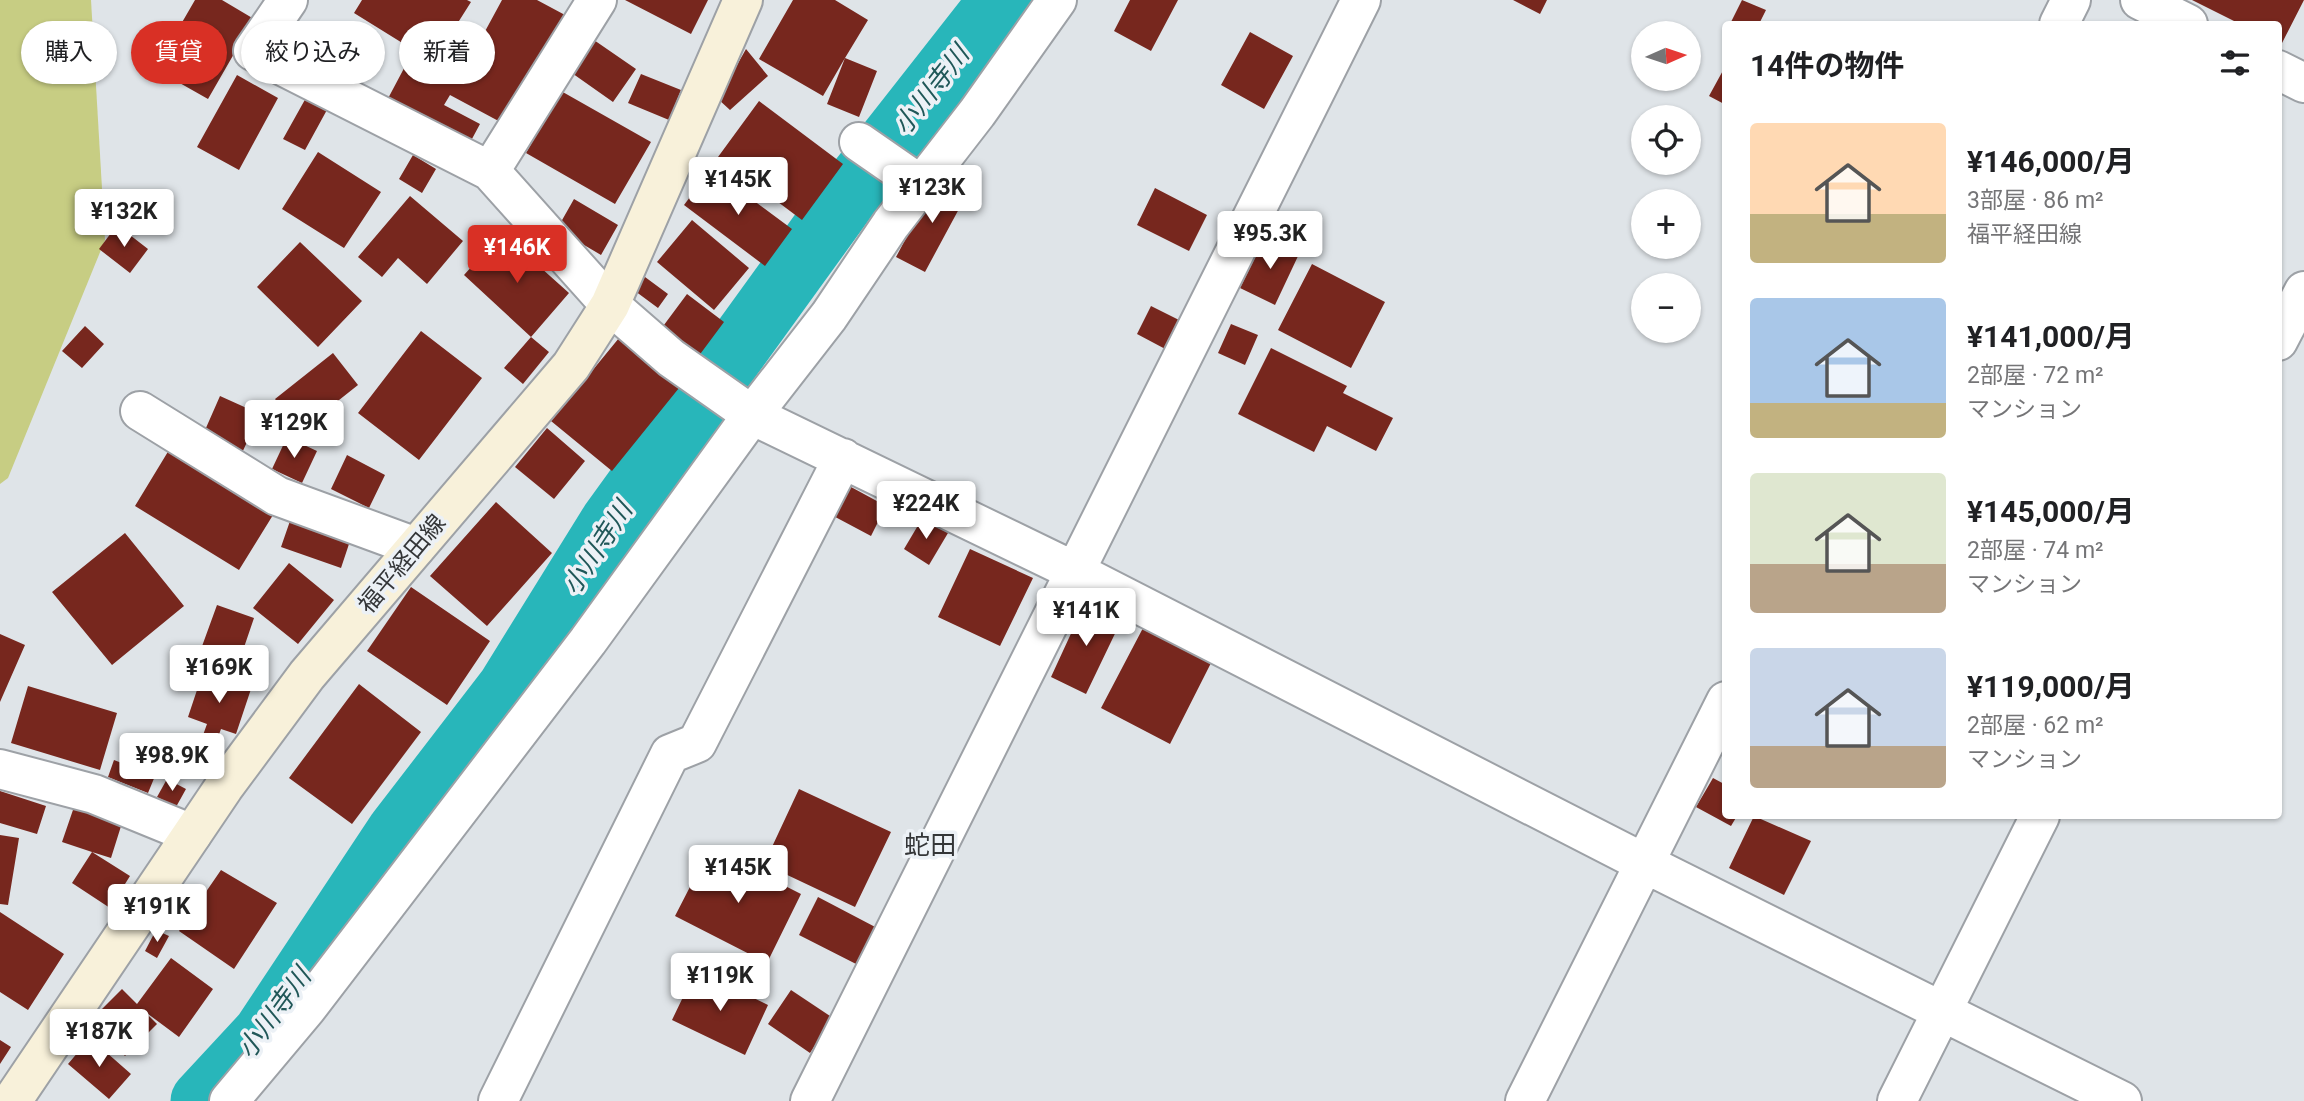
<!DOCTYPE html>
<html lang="ja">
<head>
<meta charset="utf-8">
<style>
	body { margin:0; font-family:Roboto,"Noto Sans JP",sans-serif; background:#f2f2f2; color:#202124; height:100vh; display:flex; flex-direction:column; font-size:26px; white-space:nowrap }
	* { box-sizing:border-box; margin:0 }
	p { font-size:23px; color:#757577 }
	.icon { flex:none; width:38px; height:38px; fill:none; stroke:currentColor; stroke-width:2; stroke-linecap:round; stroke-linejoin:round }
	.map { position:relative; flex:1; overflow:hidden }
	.drawer { position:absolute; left:1722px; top:21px; width:560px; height:798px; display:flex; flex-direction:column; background:#fff; border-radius:7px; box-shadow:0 2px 5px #0004 }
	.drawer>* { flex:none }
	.banner { position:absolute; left:21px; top:21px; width:665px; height:63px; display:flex; gap:14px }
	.needle { width:46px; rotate:87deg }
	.fabs { position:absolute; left:1631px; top:21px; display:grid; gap:14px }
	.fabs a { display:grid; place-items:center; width:70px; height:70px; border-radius:50%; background:#fff; box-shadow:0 2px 5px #0004; font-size:35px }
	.price { position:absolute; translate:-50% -60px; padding:0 16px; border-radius:7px; background:#fff; color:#222; font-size:23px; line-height:46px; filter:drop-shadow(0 2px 4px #0008) }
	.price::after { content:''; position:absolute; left:50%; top:42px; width:21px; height:16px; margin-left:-10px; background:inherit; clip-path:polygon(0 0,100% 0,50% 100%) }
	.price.current { background:#d93025; color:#fff }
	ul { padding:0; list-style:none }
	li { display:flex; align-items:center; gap:21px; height:175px; padding:0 28px }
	li span { display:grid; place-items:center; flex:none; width:196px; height:140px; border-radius:7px; color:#555 }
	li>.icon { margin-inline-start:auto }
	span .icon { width:84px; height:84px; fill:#fffc; stroke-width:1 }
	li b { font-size:30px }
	h2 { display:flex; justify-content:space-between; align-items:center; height:84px; padding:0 28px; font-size:30px }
	.tag { padding:0 24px; border-radius:32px; background:#fff; box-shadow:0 2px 5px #0004; font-size:24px; line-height:63px }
	.tag.current { background:#d93025; color:#fff }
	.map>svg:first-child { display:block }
	.green { fill:#c7cd83 }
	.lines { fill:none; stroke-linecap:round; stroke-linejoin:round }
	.river { stroke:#28b6ba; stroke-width:63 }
	.building { fill:#77271e }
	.minor-casing { stroke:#9da1a6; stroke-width:42 }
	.secondary-casing { stroke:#9da1a6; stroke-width:42 }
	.minor { stroke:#fff; stroke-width:38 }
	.secondary { stroke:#f8f1da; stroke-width:38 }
	.labels { text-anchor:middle; stroke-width:7; stroke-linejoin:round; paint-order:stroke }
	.street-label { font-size:24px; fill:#343638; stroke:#ecf1f6 }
	.water-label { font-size:26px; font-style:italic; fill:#205758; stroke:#ecf1f6 }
	.neighbourhood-label { font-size:26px; fill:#343638; stroke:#ecf1f6 }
</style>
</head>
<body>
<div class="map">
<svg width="2304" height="1101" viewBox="0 0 2304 1101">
	<rect width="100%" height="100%" fill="#dfe4e8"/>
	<path class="green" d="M 0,0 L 91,0 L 105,240 L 8,478 L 0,484 Z"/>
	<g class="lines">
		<path class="river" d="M 202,1101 L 264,1034 L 398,832 L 508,689 L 611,523 L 848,195 L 1001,0"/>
	</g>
	<path class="building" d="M 195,0 L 222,0 L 254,19 L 208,99 L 155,69 Z
		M 362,0 L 467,0 L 471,2 L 433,62 L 354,13 Z
		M 502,0 L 537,0 L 565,15 L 506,125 L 450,95 L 444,105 L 480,124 L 466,150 L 384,106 L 410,57 L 457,83 Z
		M 625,0 L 708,0 L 691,34 Z
		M 793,0 L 835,0 L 868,20 L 845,58 L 877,71 L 859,117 L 827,104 L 845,58 L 823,96 L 759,59 Z
		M 1130,0 L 1178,0 L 1151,51 L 1114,31 Z
		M 1513,0 L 1547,0 L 1540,14 Z
		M 1742,0 L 1766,10 L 1759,24 L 1730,24 Z
		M 2192,0 L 2304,0 L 2281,45 L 2278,44 L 2278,24 L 2240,24 Z
		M 1250,32 L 1293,56 L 1264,109 L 1221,85 Z
		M 591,38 L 636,69 L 613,102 L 569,71 Z
		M 746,49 L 768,76 L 730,110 L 718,99 Z
		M 1726,65 L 1726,105 L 1709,96 Z
		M 641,74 L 681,90 L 669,120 L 628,103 Z
		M 237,75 L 278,98 L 239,170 L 197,147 Z
		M 561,91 L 651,142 L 615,204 L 526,153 Z
		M 307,96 L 328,108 L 305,150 L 283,139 Z
		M 759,101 L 843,164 L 802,220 L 718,157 Z
		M 318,152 L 381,192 L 344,248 L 282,209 Z
		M 413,155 L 436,169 L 422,193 L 399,179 Z
		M 711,169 L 792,229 L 765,266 L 684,205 Z
		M 938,178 L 967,194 L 925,272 L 896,257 Z
		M 1155,188 L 1207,215 L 1189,251 L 1137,225 Z
		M 410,196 L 463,241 L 427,284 L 398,258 L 382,277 L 358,257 Z
		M 574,199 L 618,225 L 601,255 L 557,229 Z
		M 692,220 L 749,268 L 714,310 L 657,262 Z
		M 117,225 L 148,249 L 130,273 L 99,249 Z
		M 502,233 L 569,293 L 531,337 L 464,275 Z
		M 1265,237 L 1299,254 L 1275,305 L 1240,288 Z
		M 300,242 L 362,301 L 318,347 L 257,287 Z
		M 1312,264 L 1385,302 L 1351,368 L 1278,330 Z
		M 645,277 L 668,294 L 658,308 L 635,291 Z
		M 687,294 L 724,322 L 698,357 L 661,329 Z
		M 1151,306 L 1183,322 L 1169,351 L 1137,334 Z
		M 1231,324 L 1258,335 L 1245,365 L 1218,353 Z
		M 85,326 L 104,344 L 82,368 L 62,351 Z
		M 421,331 L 482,378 L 419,460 L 358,413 Z
		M 531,337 L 549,352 L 523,384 L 504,368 Z
		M 619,338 L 679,388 L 612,471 L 551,421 Z
		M 1271,348 L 1347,386 L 1343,393 L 1393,418 L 1376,451 L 1327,426 L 1314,452 L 1238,414 Z
		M 333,353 L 358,385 L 300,431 L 275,399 Z
		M 220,396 L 260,414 L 241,455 L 202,437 Z
		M 547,428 L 585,461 L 554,499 L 515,467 Z
		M 287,437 L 317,451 L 302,483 L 272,469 Z
		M 169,450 L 273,515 L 239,570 L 135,506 Z
		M 347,455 L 385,475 L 369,508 L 331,489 Z
		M 840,481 L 886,506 L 871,536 L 824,511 Z
		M 496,502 L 552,553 L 487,626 L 430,576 Z
		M 923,517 L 948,533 L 929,565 L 904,549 Z
		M 290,521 L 350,541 L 341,568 L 281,547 Z
		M 125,533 L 184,606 L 112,665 L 52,592 Z
		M 970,549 L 1033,578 L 1000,646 L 938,617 Z
		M 289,563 L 334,600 L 298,644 L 253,608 Z
		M 411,587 L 490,641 L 447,705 L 367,651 Z
		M 1086,601 L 1122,619 L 1086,694 L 1051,677 Z
		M 217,605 L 254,618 L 239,662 L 201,649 Z
		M 1143,628 L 1211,663 L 1170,744 L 1101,708 Z
		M 0,634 L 25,645 L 0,702 Z
		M 207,660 L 255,677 L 236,734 L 221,729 L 208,765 L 194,760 L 207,724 L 188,717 Z
		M 359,684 L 421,732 L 352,824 L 289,778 Z
		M 28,686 L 117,713 L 100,770 L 11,743 Z
		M 114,760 L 155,776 L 148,793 L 108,777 Z
		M 1713,778 L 1726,785 L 1726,816 L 1737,816 L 1731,826 L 1696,807 Z
		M 167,779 L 186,789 L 176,807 L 157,797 Z
		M 799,789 L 891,832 L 855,907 L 764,864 Z
		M 0,791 L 46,806 L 37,834 L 0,823 Z
		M 74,807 L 122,823 L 111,858 L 92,852 L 130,876 L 110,908 L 72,883 L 92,852 L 62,842 Z
		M 1754,816 L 1811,841 L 1784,895 L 1729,868 Z
		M 0,835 L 19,838 L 8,905 L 0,904 Z
		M 710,848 L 801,894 L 767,963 L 675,916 Z
		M 221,870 L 277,903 L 234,969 L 179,931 Z
		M 818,897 L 879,929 L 860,966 L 799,935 Z
		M 0,912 L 64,954 L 28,1010 L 0,992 Z
		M 156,930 L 169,936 L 157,958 L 145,951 Z
		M 171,958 L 213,989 L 179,1037 L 144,1011 L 157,1024 L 125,1056 L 90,1021 L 122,989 L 137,1004 Z
		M 696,970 L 768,1005 L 745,1055 L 672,1020 Z
		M 791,990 L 833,1018 L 810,1053 L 768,1024 Z
		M 90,1038 L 131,1074 L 109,1099 L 68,1064 Z
		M 0,1040 L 11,1047 L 0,1064 Z"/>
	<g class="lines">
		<g class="minor-casing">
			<path id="minor" d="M 288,0 L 253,51 L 490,171
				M 597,0 L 490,171 L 610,305 L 671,358 L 752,415 L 1074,571 L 1646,864 L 2122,1101
				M 2140,0 L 2188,24
				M 2059,24 L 2071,0
				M 2278,70 L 2304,83
				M 859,142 L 921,185
				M 2278,341 L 2304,291
				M 140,411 L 277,496 L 416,547
				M 0,769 L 94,794 L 192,834
				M 229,1101 L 307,1008 L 588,641 L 752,415 L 829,316 L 891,224 L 977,113 L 1057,0
				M 498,1101 L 670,754 L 697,743 L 843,458
				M 810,1101 L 1361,0
				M 1525,1101 L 1726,701
				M 1897,1101 L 2040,816"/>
		</g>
		<g class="secondary-casing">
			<path id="secondary" d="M 12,1101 L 224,787 L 307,675 L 571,366 L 610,305 L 743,0"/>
		</g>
		<use href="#minor" class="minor"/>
		<use href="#secondary" class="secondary"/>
	</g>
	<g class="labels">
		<g class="street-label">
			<text transform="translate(402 564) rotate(-50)" y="8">福平経田線</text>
		</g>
		<g class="water-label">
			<text transform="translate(931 90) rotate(-52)" y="9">小川寺川</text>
			<text transform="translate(597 548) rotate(-57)" y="9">小川寺川</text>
			<text transform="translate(274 1013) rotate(-54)" y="9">小川寺川</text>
		</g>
		<g class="neighbourhood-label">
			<text x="930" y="854">蛇田</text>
		</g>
	</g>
</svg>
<div class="fabs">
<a><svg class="needle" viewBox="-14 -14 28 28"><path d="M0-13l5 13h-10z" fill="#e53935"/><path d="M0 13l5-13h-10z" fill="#757577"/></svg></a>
<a><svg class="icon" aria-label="locate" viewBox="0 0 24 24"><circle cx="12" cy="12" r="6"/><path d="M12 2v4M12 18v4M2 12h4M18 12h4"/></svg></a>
<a>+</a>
<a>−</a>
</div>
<b class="price" style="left:738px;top:217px">¥145K</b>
<b class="price" style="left:932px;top:225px">¥123K</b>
<b class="price" style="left:124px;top:249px">¥132K</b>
<b class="price" style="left:1270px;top:271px">¥95.3K</b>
<b class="price current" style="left:517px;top:285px">¥146K</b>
<b class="price" style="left:294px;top:460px">¥129K</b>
<b class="price" style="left:926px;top:541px">¥224K</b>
<b class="price" style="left:1086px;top:648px">¥141K</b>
<b class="price" style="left:219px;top:705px">¥169K</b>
<b class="price" style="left:172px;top:793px">¥98.9K</b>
<b class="price" style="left:738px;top:905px">¥145K</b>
<b class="price" style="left:157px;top:944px">¥191K</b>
<b class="price" style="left:720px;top:1013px">¥119K</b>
<b class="price" style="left:99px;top:1069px">¥187K</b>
<div class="banner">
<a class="tag">購入</a>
<a class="tag current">賃貸</a>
<a class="tag">絞り込み</a>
<a class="tag">新着</a>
</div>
<section class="drawer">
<h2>14件の物件<svg class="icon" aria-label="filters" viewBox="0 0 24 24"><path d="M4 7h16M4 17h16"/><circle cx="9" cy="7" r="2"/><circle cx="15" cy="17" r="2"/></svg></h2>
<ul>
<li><span style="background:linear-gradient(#ffd9b3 65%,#c2b280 0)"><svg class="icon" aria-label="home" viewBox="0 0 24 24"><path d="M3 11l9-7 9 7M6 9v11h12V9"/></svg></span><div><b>¥146,000/月</b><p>3部屋 · 86 m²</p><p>福平経田線</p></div></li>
<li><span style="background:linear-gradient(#a9c7e8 75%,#c2b280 0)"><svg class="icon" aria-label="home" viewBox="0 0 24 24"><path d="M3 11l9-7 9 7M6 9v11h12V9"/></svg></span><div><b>¥141,000/月</b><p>2部屋 · 72 m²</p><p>マンション</p></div></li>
<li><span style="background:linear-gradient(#dfe7d0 65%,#b9a48a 0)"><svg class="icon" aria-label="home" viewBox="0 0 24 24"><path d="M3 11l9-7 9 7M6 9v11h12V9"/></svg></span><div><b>¥145,000/月</b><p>2部屋 · 74 m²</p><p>マンション</p></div></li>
<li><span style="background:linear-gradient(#c9d6e8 70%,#b9a48a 0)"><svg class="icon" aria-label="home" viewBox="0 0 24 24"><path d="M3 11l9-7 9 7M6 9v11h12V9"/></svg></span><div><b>¥119,000/月</b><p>2部屋 · 62 m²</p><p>マンション</p></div></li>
</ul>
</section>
</div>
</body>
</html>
